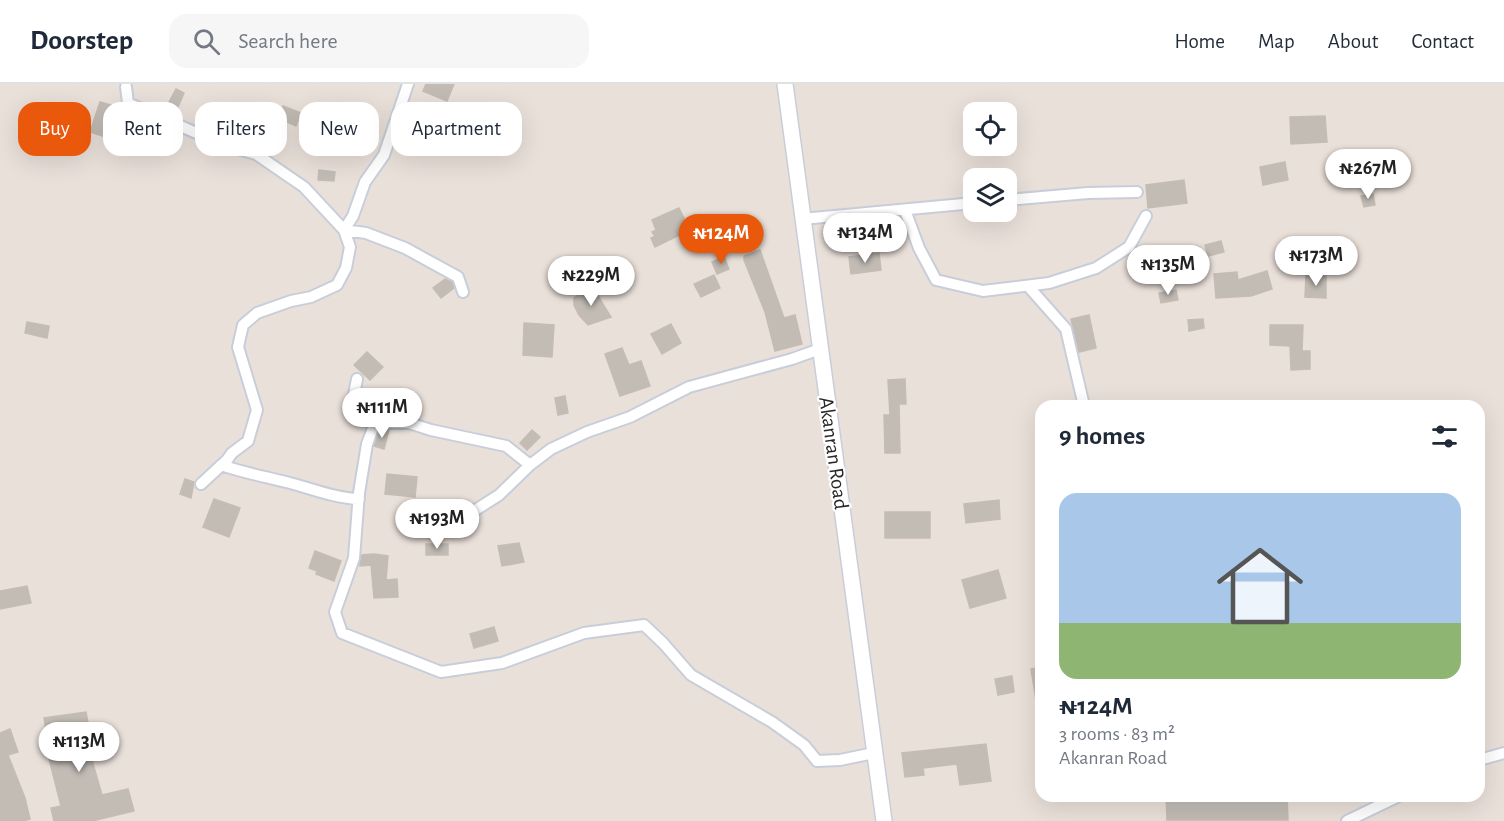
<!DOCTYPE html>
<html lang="en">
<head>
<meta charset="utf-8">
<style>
	body { margin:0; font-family:"Alegreya Sans",sans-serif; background:#f6f6f7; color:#1f2937; height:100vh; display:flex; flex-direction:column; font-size:22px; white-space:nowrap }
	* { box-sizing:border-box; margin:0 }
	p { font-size:20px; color:#747a83 }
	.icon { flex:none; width:33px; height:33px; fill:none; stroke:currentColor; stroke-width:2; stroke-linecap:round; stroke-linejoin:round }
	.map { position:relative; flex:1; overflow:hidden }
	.drawer { position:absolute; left:1035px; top:316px; width:450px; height:402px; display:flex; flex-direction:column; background:#fff; border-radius:18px; box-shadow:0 6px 24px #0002 }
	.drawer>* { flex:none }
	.guide { position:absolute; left:18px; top:18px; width:570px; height:54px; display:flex; gap:12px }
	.fabs { position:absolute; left:963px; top:18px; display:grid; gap:12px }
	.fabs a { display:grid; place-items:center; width:54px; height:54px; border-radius:12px; background:#fff; box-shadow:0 6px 24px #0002; font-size:30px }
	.price { position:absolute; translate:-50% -51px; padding:0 14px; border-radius:21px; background:#fff; color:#222; font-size:20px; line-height:39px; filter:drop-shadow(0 2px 3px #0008) }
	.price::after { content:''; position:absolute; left:50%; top:36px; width:18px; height:14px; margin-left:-9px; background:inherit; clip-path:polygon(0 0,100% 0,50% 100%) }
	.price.selected { background:#ea580c; color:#fff }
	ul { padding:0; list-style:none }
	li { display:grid; align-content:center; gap:12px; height:318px; padding:0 24px }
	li+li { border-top:2px solid #e0e1e3 }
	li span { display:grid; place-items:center; height:186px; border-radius:18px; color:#555 }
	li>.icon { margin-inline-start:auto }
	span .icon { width:108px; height:108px; fill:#fffc; stroke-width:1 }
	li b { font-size:26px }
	h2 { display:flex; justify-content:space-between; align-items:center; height:72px; padding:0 24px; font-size:26px }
	.tag { padding:0 21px; border-radius:18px; background:#fff; box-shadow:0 6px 24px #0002; font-size:21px; line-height:54px }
	.tag.selected { background:#ea580c; color:#fff }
	header { display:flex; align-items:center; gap:36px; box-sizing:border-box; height:84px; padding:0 30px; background:#fff; border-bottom:2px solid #e0e1e3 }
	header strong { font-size:28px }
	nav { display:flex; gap:33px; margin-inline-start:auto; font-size:21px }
	.search { width:420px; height:54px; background:#f6f6f7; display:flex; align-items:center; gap:15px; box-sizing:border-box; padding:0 21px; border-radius:18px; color:#747a83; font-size:22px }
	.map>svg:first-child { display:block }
	.building { fill:#c2bcb5; stroke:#c5bcb4; stroke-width:1.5 }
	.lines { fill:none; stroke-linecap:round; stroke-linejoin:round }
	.street-casing { stroke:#c8ced9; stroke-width:14 }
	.secondary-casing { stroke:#c8ced9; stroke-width:18 }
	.street { stroke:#fff; stroke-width:10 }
	.secondary { stroke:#fff; stroke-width:15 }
	.labels { text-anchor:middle; stroke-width:4.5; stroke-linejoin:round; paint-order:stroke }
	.street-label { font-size:21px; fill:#282828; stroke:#fff }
</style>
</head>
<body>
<header>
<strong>Doorstep</strong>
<div class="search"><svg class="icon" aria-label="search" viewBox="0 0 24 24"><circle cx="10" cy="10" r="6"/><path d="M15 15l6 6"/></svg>Search here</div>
<nav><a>Home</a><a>Map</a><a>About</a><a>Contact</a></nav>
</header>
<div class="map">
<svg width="1504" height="737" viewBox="0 0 1504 737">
	<rect width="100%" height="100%" fill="#eae0da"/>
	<path class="building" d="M 426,0 L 454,0 L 447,17 L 423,7 Z
		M 176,5 L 184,9 L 178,23 L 169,18 Z
		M 100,18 L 118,23 L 113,37 L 142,47 L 133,70 L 112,63 L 115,56 L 90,48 Z
		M 283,22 L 301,29 L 296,42 L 278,34 Z
		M 1325,32 L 1327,58 L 1291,60 L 1290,33 Z
		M 1285,78 L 1288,96 L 1263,101 L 1260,83 Z
		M 319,86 L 335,88 L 334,97 L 318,96 Z
		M 1184,96 L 1187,119 L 1148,124 L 1146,101 Z
		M 1373,110 L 1375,121 L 1364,123 L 1361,112 Z
		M 679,124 L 690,146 L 655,163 L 651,154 L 655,152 L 652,148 L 656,146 L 652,136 Z
		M 1221,157 L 1224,168 L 1208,172 L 1205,161 Z
		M 760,166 L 784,234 L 795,231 L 802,260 L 775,267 L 765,228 L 744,176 L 744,172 Z
		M 879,169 L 881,186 L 851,190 L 849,173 Z
		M 724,173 L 729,185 L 717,190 L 712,178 Z
		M 1267,187 L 1272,205 L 1251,212 L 1216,214 L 1214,190 L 1237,188 L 1238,196 Z
		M 714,191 L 720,204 L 701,213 L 694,200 Z
		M 1306,191 L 1326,192 L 1326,214 L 1305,213 Z
		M 445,195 L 452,198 L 454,204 L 441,214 L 433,204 Z
		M 592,202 L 611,233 L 588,241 L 579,231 L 574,221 L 574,214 Z
		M 1176,206 L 1178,216 L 1161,219 L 1159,209 Z
		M 1089,231 L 1096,264 L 1079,268 L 1071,235 Z
		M 1203,235 L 1204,244 L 1189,247 L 1188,236 Z
		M 27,238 L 49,242 L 47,254 L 25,249 Z
		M 524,239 L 554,241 L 552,273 L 523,271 Z
		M 671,240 L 681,259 L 662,270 L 651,250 Z
		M 1270,241 L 1303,241 L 1302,267 L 1310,267 L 1310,285 L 1291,286 L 1290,262 L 1270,261 Z
		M 622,264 L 629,281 L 641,277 L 650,302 L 620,312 L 605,270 Z
		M 367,268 L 383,283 L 370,296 L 354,281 Z
		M 905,295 L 906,320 L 899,320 L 900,369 L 885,369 L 884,331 L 890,331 L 888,296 Z
		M 565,312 L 568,329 L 558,331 L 555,314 Z
		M 380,345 L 389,346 L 384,365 L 374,362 Z
		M 532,346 L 540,353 L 527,366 L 520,359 Z
		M 387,390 L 417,393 L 415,413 L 385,410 Z
		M 185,395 L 194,398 L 191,414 L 180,410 Z
		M 214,415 L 240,424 L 229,453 L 203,443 Z
		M 999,416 L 1000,435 L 966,439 L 964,420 Z
		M 885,428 L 930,428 L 930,454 L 885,454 Z
		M 519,459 L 524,478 L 502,482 L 498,462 Z
		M 426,460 L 448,460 L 448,471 L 426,471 Z
		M 315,467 L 341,477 L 334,497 L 316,490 L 317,487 L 309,484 Z
		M 374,470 L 388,472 L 386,496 L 397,495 L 398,513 L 374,514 L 371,481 L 360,482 L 360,479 L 362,471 Z
		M 998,486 L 1006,514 L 970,524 L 962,496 Z
		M 27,502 L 31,519 L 0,525 L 0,507 Z
		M 494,543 L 498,557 L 474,564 L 470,550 Z
		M 1041,583 L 1041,615 L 1036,616 L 1031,585 Z
		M 1012,592 L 1014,608 L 998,611 L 995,595 Z
		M 86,628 L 90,650 L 88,650 L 95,676 L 92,676 L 102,711 L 128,705 L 134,727 L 92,737 L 54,737 L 51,724 L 61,722 L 47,667 L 49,666 L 44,634 Z
		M 10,645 L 18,668 L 8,671 L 25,714 L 30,735 L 23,737 L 0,737 L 0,649 Z
		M 986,660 L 991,697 L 960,701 L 957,680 L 923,684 L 924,691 L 905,693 L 902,669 Z
		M 1166,712 L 1287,712 L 1288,736 L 1167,736 Z"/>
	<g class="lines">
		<g class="street-casing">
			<path id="street" d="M 126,3 L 128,19 L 226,62 L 256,70 L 304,103 L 344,146 L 366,149 L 405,164 L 458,193 L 463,208
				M 1006,116 L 1088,109 L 1137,108
				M 905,126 L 919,164 L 936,196 L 983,207 L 1049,199 L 1096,184 L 1129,163 L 1146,132
				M 802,135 L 974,119
				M 1028,202 L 1066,245 L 1084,322
				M 357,295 L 353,316 L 359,331 L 385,339 L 409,339 L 431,346 L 506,362 L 530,381
				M 376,336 L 367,360 L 359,409 L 354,474 L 335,528 L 342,549 L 441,588 L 502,579 L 584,549 L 644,541 L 663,559 L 691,591 L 772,638 L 804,661 L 817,677 L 840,676 L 874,669
				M 221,381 C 244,389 267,393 290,399 C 313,405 335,414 359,415
				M 201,400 L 227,376 L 232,369 L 248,357 L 257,326 L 238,263 L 243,241 L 257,229 L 291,217 L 311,213 L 337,201 L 346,184 L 350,163 L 344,146 L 353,132 L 365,98 L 384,71 L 408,0
				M 420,439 L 463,434 L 499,411 L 530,381 L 551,365 L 587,348 L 630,333 L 689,303 L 792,275 L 820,265
				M 1479,676 L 1504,669
				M 1347,737 L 1399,712"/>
		</g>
		<g class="secondary-casing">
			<path id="secondary" d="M 785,0 L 884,737"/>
		</g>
		<use href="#street" class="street"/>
		<use href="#secondary" class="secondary"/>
	</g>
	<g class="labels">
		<g class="street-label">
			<text transform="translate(834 369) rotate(82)" y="7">Akanran Road</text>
		</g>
	</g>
</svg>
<div class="fabs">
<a><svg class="icon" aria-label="locate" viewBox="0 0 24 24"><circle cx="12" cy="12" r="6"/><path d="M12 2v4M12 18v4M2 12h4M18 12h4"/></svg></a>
<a><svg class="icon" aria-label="layers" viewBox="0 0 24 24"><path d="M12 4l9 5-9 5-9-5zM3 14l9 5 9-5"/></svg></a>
</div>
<b class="price" style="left:1368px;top:116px">₦267M</b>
<b class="price" style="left:865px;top:180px">₦134M</b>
<b class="price selected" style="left:721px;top:181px">₦124M</b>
<b class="price" style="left:1316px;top:203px">₦173M</b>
<b class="price" style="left:1168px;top:212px">₦135M</b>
<b class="price" style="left:591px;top:223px">₦229M</b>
<b class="price" style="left:382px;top:355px">₦111M</b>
<b class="price" style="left:437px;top:466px">₦193M</b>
<b class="price" style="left:79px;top:689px">₦113M</b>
<div class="guide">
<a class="tag selected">Buy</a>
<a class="tag">Rent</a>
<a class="tag">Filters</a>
<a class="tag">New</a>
<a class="tag">Apartment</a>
</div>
<section class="drawer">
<h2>9 homes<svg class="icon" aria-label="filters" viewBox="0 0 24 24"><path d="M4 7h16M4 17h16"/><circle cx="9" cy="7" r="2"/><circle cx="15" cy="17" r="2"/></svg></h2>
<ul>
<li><span style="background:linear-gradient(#a9c7e8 70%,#8fb573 0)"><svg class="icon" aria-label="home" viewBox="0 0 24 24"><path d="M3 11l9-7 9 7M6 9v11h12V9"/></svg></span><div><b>₦124M</b><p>3 rooms · 83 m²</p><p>Akanran Road</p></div></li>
</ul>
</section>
</div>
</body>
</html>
